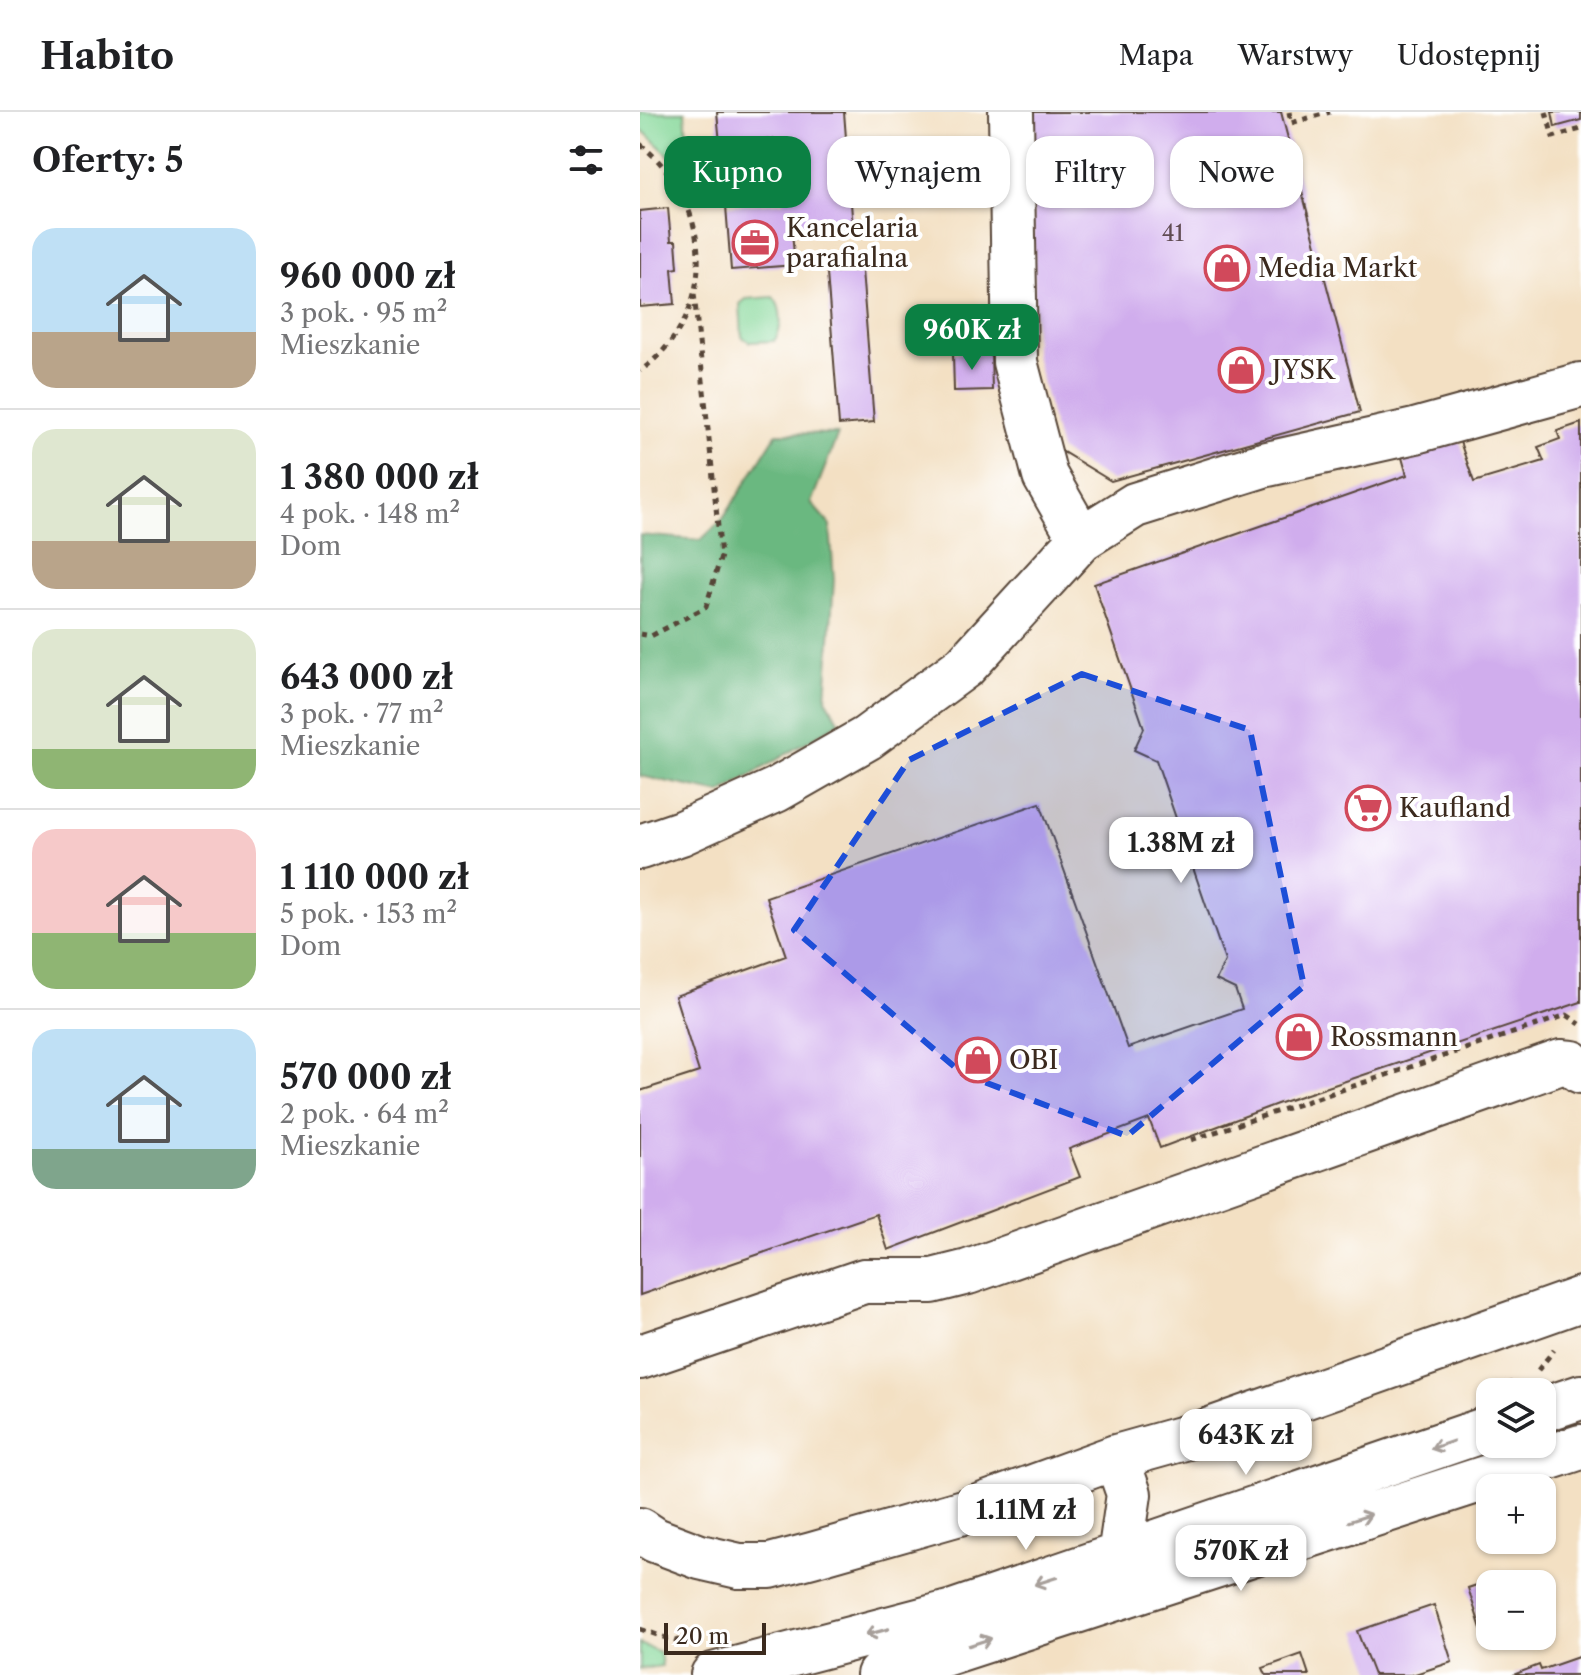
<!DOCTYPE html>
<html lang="pl">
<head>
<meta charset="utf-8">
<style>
	body { margin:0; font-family:"Libre Caslon Text",serif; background:#f2f2f2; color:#202124; height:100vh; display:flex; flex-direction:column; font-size:30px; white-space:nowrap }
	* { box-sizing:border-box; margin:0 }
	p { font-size:26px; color:#757577 }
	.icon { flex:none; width:44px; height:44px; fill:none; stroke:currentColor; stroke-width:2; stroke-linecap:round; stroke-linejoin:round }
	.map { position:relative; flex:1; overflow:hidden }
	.details { display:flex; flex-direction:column; background:#fff; width:640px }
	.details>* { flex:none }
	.guide { position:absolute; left:24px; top:24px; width:760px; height:72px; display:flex; gap:16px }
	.fabs { position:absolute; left:836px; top:1266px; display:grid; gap:16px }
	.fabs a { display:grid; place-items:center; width:80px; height:80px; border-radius:16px; background:#fff; box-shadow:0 2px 6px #0004; font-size:40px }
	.scale { position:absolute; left:24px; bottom:20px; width:102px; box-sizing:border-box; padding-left:8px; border:4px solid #3b2a1e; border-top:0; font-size:22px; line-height:28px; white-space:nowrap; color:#3b2a1e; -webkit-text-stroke:6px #fff; paint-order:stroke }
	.price { position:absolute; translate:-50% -68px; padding:0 18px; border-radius:16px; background:#fff; color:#222; font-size:26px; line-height:52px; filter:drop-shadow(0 2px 4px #0008) }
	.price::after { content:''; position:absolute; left:50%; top:48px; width:24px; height:18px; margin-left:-12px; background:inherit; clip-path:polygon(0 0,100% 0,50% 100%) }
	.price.current { background:#0b8043; color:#fff }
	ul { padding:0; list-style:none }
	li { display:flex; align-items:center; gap:24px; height:200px; padding:0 32px }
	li+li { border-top:2px solid #e0e0e0 }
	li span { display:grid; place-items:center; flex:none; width:224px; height:160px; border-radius:24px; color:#555 }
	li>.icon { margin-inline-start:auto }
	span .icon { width:96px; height:96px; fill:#fffc; stroke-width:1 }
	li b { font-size:34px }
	h2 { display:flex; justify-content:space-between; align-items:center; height:96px; padding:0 32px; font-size:34px }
	.tag { padding:0 28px; border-radius:24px; background:#fff; box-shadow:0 2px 6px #0004; font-size:28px; line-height:72px }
	.tag.current { background:#0b8043; color:#fff }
	header { display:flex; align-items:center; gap:48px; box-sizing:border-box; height:112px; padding:0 40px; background:#fff; border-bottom:2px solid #e0e0e0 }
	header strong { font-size:38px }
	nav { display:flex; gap:44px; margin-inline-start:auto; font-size:28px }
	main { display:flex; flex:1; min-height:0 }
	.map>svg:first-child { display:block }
	.green { fill:#84d798; stroke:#60805b; stroke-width:2 }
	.forest { fill:#6bb880; stroke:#53714f; stroke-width:2 }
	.building { fill:#d0aded }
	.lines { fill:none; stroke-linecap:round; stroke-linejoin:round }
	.minor-casing { stroke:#574537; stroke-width:48 }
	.path { stroke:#574537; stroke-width:5; stroke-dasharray:6 6; stroke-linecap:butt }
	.minor { stroke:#fff; stroke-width:44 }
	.oneway { stroke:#a79f9a }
	.marked { fill:#1d4ed8; fill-opacity:0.2; stroke:#1d4ed8; stroke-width:6; stroke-dasharray:16 10; stroke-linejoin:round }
	.labels { text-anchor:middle; stroke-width:8; stroke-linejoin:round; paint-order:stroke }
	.number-label { font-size:22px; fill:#604b52 }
	.poi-label { font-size:26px; fill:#3b2a1e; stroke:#fff; text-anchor:start }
</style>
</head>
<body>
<header>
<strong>Habito</strong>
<nav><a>Mapa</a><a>Warstwy</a><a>Udostępnij</a></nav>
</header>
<main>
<section class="details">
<h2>Oferty: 5<svg class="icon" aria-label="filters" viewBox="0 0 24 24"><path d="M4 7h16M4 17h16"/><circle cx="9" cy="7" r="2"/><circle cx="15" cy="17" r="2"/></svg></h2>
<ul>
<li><span style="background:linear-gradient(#bfe0f5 65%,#b9a48a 0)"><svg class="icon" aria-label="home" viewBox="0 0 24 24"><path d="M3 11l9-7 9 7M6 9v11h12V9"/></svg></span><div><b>960 000 zł</b><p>3 pok. · 95 m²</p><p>Mieszkanie</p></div></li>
<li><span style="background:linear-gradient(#dfe7d0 70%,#b9a48a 0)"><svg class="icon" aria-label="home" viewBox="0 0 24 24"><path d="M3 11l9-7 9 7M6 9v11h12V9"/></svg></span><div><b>1 380 000 zł</b><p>4 pok. · 148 m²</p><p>Dom</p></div></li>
<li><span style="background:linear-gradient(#dfe7d0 75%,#8fb573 0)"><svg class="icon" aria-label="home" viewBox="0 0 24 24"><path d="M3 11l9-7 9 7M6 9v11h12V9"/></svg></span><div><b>643 000 zł</b><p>3 pok. · 77 m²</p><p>Mieszkanie</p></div></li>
<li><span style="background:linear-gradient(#f6c9c9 65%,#8fb573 0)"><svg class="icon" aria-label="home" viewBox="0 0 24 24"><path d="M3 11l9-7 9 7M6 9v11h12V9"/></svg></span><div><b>1 110 000 zł</b><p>5 pok. · 153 m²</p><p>Dom</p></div></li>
<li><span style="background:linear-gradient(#bfe0f5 75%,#7fa58c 0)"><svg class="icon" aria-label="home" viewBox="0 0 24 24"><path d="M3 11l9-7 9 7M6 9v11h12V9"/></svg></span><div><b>570 000 zł</b><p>2 pok. · 64 m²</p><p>Mieszkanie</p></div></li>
</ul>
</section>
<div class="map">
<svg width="941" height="1563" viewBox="0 0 941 1563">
	<rect width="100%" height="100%" fill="#fff"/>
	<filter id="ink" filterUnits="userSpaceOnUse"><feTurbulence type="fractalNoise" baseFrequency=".0125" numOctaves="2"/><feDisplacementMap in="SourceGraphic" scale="16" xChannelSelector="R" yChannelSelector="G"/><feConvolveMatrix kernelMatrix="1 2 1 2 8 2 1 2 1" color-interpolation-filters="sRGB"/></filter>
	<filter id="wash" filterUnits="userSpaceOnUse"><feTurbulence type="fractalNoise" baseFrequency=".006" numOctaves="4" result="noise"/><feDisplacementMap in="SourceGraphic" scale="32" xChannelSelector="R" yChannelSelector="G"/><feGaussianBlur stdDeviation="1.8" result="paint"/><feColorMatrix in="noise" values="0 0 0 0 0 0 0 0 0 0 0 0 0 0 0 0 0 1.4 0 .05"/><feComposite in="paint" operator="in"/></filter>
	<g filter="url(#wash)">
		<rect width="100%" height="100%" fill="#f3e0c3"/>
		<path class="green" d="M 0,0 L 45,0 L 48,40 L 40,54 L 0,16 Z
			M 133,185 C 143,196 143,217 134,229 L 110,230 L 102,225 L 100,192 L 106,187 Z
			M 0,1532 L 20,1540 L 22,1554 L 0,1557 Z"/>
		<path class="forest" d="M 137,321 L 198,322 L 171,391 L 190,413 L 194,468 L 186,587 L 200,610 L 81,681 L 0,664 L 0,423 L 61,428 L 83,407 Z"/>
		<g id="blocks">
			<path class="building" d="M 77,0 L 204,0 L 213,117 L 152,121 L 155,153 L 91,158 L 86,94 L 143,90 L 138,27 L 80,31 Z
				M 392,0 L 641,0 L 720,300 L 471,369 L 420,338 L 395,242 Z
				M 912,0 L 941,0 L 941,8 L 915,15 Z
				M 28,96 L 31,129 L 36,129 L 38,156 L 32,157 L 35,192 L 0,195 L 0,99 Z
				M 222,158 L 234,310 L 199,313 L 187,161 Z
				M 351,240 L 352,278 L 314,279 L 313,241 Z
				M 941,311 L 941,890 L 637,992 L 520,1036 L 509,1007 L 429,1037 L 440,1065 L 248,1138 L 236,1102 L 0,1183 L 0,979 L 59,960 L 35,884 L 146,844 L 126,785 L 400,691 L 488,936 L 602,897 L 595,877 L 576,868 L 585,849 L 516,648 L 494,638 L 504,616 L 454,472 L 767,363 L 761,342 L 819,327 L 834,370 L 904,349 L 898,335 L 920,327 L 917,319 Z
				M 866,1463 L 869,1472 L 850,1472 L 850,1524 L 867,1524 L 846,1532 L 828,1476 Z
				M 794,1493 L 812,1550 L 772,1563 L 734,1563 L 717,1519 Z
				M 662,1542 L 669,1563 L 626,1563 L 623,1556 Z
				M 941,1544 L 941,1563 L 873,1563 L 899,1553 L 901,1558 Z"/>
		</g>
	</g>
	<g filter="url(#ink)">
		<use href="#blocks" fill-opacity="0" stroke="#574537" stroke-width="2"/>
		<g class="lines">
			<g class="minor-casing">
				<path id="minor" d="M 371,0 L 375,250 L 405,364 L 441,427
					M 0,735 L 41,721 L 136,678 L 227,626 L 325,554 L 441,427 L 495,393 L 623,353 L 775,319 L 941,273
					M 0,1245 L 224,1169 L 292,1169 L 328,1160 L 921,950 L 932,951 L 941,959
					M 902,1298 L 941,1285
					M 476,1345 L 489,1382 L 480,1444
					M 0,1418 L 15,1428 L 60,1445 L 99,1454 L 130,1454 L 172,1443 L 330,1398 L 476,1345 L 562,1321 L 941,1187
					M 73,1563 L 313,1500 L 850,1316
					M 239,1563 L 941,1335"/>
			</g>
			<path class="path" d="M 649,0 L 651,11 L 690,0
				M 906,0 L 913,25 L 941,17
				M 0,32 C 74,91 81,201 0,259
				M 0,522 L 11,524 L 66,495 L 81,444 L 54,181
				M 551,1028 L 927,903 L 940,912
				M 898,1258 L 914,1238
				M 855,1277 L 876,1269
				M 0,1517 L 35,1529 L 60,1524"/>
			<use href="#minor" class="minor"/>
		</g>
		<defs><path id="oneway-shaft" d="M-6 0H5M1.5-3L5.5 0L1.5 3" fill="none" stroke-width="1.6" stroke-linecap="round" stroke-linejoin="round" transform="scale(2)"/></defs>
		<g class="oneway">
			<use href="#oneway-shaft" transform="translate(802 1333) rotate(161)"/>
			<use href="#oneway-shaft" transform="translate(720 1406) rotate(-18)"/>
			<use href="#oneway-shaft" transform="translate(406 1469) rotate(162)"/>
			<use href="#oneway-shaft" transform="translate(237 1520) rotate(165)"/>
			<use href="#oneway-shaft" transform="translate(340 1530) rotate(-18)"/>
		</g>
	</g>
	<path class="marked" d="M 442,562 L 610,618 L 664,874 L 487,1024 L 323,962 L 154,818 L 269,648 Z"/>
	<defs>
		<g id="office-ring" transform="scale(2.3)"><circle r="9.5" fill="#fff" stroke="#d1495b" stroke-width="1.5"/><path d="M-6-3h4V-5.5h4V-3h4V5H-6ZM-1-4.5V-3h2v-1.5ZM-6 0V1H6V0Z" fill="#d1495b"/></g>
		<g id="shop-ring" transform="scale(2.3)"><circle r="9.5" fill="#fff" stroke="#d1495b" stroke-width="1.5"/><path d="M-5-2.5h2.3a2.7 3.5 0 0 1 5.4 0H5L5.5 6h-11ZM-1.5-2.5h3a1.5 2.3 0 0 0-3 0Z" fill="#d1495b"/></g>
		<g id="supermarket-ring" transform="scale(2.3)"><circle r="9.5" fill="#fff" stroke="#d1495b" stroke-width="1.5"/><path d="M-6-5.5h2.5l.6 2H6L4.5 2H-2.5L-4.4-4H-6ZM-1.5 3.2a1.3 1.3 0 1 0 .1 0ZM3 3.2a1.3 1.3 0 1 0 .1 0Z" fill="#d1495b"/></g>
	</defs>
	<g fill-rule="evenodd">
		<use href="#office-ring" x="115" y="131"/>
		<use href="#shop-ring" x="587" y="156"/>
		<use href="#shop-ring" x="601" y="258"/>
		<use href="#supermarket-ring" x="728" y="696"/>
		<use href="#shop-ring" x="659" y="925"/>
		<use href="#shop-ring" x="338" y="948"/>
	</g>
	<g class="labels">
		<g class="number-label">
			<text x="533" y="129">41</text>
		</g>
		<g class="poi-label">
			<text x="146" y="125">Kancelaria<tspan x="146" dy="30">parafialna</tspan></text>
			<text x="618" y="165">Media Markt</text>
			<text x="632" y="267">JYSK</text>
			<text x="759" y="705">Kaufland</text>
			<text x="690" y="934">Rossmann</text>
			<text x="369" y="957">OBI</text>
		</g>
	</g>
</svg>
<div class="fabs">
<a><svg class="icon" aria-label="layers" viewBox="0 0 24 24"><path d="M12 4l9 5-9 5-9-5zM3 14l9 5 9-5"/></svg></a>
<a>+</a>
<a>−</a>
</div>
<div class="scale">20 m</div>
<b class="price current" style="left:332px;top:260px">960K zł</b>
<b class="price" style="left:541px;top:773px">1.38M zł</b>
<b class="price" style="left:606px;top:1365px">643K zł</b>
<b class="price" style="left:386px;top:1440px">1.11M zł</b>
<b class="price" style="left:601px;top:1481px">570K zł</b>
<div class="guide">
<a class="tag current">Kupno</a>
<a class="tag">Wynajem</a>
<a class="tag">Filtry</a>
<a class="tag">Nowe</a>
</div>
</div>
</main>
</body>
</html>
